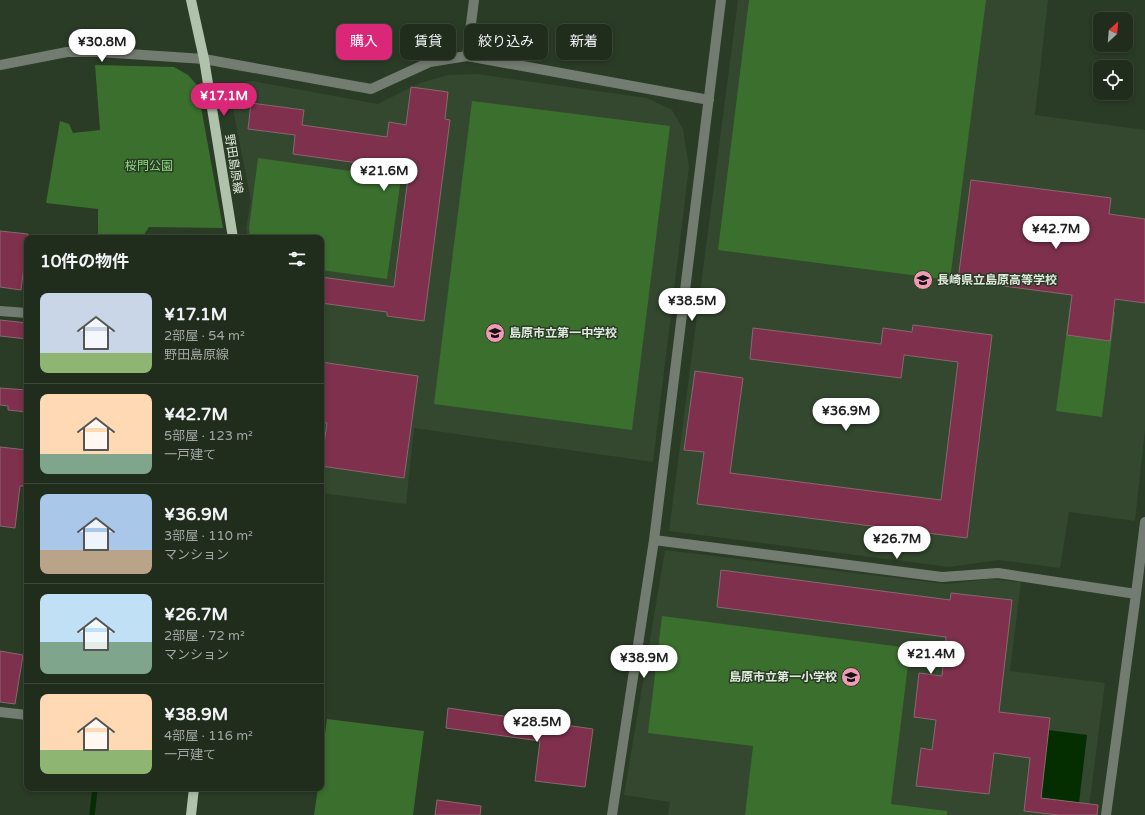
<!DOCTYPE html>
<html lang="ja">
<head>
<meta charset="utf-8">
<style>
	body { margin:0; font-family:"Varela Round","Noto Sans JP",sans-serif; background:#2d3829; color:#f1f3f6; height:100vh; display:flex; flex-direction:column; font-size:15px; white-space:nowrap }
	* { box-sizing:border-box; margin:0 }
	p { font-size:13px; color:#a2a7a3 }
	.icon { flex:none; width:22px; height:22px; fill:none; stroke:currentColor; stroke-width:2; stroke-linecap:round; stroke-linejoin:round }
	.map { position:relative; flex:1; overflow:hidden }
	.side { position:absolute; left:24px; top:235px; width:300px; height:556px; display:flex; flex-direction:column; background:#202c1c; border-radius:8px; box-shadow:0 2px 6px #0003,0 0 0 1px #3d483b }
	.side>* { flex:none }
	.banner { position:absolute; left:336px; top:24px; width:380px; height:36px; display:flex; gap:8px }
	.needle { width:26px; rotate:26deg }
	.fabs { position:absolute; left:1093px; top:12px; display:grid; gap:8px }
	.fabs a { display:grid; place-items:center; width:40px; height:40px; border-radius:8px; background:#202c1c; box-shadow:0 2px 6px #0003,0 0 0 1px #3d483b; font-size:20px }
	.price { position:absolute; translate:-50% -34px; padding:0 9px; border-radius:14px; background:#fff; color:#222; font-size:13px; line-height:26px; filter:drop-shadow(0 1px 2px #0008) }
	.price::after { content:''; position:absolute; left:50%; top:24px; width:12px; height:9px; margin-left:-6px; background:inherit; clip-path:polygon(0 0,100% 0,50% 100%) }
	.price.selected { background:#db2777; color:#fff }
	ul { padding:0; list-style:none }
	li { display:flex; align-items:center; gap:12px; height:100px; padding:0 16px }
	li+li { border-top:1px solid #3d483b }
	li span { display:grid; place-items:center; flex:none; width:112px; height:80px; border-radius:8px; color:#555 }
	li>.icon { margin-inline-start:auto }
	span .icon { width:48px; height:48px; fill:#fffc; stroke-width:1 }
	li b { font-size:17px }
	h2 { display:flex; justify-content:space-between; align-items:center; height:48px; padding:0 16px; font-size:17px }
	.tag { padding:0 14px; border-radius:8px; background:#202c1c; box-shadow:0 2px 6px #0003,0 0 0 1px #3d483b; font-size:14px; line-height:36px }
	.tag.selected { background:#db2777; color:#fff }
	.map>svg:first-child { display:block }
	.built { fill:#33482e }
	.green { fill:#3a6f2e }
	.water { fill:#042e00 }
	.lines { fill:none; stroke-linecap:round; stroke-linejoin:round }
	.stream { stroke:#042e00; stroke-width:5.5 }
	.building { fill:#7e304c; stroke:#886871 }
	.minor { stroke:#737c71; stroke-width:10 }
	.major { stroke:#b0c2ac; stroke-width:10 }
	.labels { text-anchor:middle; stroke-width:3; stroke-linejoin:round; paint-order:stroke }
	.street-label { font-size:12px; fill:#dfe9dc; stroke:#2a3b26 }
	.park-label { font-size:12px; fill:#8ed87e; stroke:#2a3b26 }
	.poi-label { font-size:12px; font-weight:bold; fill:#dfe9dc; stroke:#2a3b26; text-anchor:start }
</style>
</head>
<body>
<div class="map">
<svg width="1145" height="815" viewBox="0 0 1145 815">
	<rect width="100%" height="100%" fill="#2a3b26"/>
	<path class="built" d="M 738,0 L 1048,0 L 1035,115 L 1145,130 L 1145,430 L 1135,521 L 1069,512 L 1060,568 L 999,560 L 949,567 L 669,531 Z
		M 477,74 L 647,98 L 672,110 L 683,129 L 689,167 L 653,462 L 414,428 L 406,504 L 321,493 L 321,238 L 248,238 L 246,228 L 251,201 L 231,99 L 234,91 L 240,84 L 252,81 L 378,104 L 420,83 L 448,75 Z
		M 665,550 L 946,584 L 989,579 L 1021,582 L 1010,671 L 1105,683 L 1088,815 L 668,815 L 670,802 L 624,795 Z"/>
	<path class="green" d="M 749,0 L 986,0 L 950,280 L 718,250 Z
		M 95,65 L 174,67 L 188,75 L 197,85 L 223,228 L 149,227 L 142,238 L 98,238 L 98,209 L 46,203 L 60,121 L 69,124 L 73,133 L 100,130 Z
		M 472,101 L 670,126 L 632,430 L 434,404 Z
		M 258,158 L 401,178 L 387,279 L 321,270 L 321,238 L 250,238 L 249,228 Z
		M 1070,306 L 1115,312 L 1102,417 L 1056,411 Z
		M 662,616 L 910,648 L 891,804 L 947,811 L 947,815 L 745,815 L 753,746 L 648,733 Z
		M 327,719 L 424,731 L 413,815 L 314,815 L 318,788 L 321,788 L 321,762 Z"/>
	<path class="water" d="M 1048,730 L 1087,735 L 1079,803 L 1041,798 Z"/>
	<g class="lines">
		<path class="stream" d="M 92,815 L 95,788"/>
	</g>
	<path class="building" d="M 411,87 L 448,92 L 445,119 L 450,120 L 424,321 L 387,316 L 387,312 L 321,303 L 321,277 L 394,287 L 409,170 L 293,154 L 295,135 L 248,129 L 251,103 L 304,110 L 302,125 L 387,137 L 389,122 L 406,125 Z
		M 971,180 L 1111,198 L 1109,214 L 1145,219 L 1145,303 L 1115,299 L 1110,341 L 1067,335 L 1072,295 L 958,280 Z
		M 0,231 L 28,234 L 21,290 L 0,287 Z
		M 0,320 L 27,323 L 27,339 L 0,336 Z
		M 913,325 L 992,335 L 967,538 L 697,504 L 704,452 L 684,450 L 695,371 L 743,378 L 730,473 L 941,500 L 958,362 L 904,355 L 901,378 L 750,359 L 753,328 L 881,344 L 883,328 L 912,332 Z
		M 321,362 L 418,376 L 404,478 L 321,466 L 327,423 L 321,422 Z
		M 0,388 L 27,390 L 27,412 L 8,410 L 8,406 L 0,405 Z
		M 0,447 L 27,450 L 24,486 L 20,486 L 15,528 L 0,526 Z
		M 721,570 L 950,600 L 951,593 L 1012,600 L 999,712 L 1050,718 L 1041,798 L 1098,805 L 1097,815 L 1058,815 L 1024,811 L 1030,758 L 994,753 L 989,794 L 916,786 L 921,748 L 932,750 L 936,720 L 914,717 L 919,673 L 942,676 L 946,637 L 717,607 Z
		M 0,651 L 23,655 L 15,704 L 0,702 Z
		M 448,708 L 593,729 L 585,787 L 535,781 L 540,741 L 446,728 Z
		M 437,800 L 481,806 L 480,815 L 435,815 Z"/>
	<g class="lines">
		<path class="minor" d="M 467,56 L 474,0
			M 0,65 L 67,52 L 99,52 L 204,59 L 371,89 L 430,62 L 467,56 L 709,100
			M 0,311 L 27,313
			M 654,540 L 942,577 L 998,573 L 1136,594
			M 0,712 L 27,715
			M 612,815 L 654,540 L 721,0
			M 1106,815 L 1136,594 L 1145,522"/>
		<path class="major" d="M 191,0 L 204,59 L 233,238
			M 191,815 L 194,788"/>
	</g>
	<defs>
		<g id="school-disc" transform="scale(1)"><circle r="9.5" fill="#f19ab4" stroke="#2a3b26"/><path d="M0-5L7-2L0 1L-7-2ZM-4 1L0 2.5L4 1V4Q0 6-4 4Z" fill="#111"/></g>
	</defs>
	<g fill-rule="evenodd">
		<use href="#school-disc" x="923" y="280"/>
		<use href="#school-disc" x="495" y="333"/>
		<use href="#school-disc" x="851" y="677"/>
	</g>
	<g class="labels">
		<g class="street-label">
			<text transform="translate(234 164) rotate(81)" y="4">野田島原線</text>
		</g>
		<g class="park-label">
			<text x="149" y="170">桜門公園</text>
		</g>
		<g class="poi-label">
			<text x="937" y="284">長崎県立島原高等学校</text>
			<text x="509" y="337">島原市立第一中学校</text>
			<text x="837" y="681" text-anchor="end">島原市立第一小学校</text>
		</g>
	</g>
</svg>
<div class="fabs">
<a><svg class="needle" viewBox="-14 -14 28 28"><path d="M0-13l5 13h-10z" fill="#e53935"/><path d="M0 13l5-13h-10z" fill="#a2a7a3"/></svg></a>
<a><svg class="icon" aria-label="locate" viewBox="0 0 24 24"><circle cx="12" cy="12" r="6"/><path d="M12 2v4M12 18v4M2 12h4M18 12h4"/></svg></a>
</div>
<b class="price" style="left:102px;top:63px">¥30.8M</b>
<b class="price selected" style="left:224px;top:117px">¥17.1M</b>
<b class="price" style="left:384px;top:192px">¥21.6M</b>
<b class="price" style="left:1056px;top:250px">¥42.7M</b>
<b class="price" style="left:692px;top:322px">¥38.5M</b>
<b class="price" style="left:846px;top:432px">¥36.9M</b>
<b class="price" style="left:897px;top:560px">¥26.7M</b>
<b class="price" style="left:931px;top:675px">¥21.4M</b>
<b class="price" style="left:644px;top:679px">¥38.9M</b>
<b class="price" style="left:537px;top:743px">¥28.5M</b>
<div class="banner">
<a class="tag selected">購入</a>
<a class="tag">賃貸</a>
<a class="tag">絞り込み</a>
<a class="tag">新着</a>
</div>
<section class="side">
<h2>10件の物件<svg class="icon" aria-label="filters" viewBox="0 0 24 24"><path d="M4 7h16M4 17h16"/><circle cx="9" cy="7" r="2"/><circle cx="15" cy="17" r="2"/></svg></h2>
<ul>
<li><span style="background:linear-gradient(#c9d6e8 75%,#8fb573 0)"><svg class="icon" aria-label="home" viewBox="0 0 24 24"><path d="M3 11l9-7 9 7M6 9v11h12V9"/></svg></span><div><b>¥17.1M</b><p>2部屋 · 54 m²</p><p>野田島原線</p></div></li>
<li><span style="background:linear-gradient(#ffd9b3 75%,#7fa58c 0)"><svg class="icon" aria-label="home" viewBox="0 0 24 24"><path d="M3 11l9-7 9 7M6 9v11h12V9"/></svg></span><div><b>¥42.7M</b><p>5部屋 · 123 m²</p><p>一戸建て</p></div></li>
<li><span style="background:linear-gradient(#a9c7e8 70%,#b9a48a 0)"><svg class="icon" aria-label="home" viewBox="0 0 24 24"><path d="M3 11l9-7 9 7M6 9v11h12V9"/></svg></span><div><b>¥36.9M</b><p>3部屋 · 110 m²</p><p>マンション</p></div></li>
<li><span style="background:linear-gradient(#bfe0f5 60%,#7fa58c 0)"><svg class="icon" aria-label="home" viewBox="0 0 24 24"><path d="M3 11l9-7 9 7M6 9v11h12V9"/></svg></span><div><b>¥26.7M</b><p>2部屋 · 72 m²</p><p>マンション</p></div></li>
<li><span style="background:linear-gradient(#ffd9b3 70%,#8fb573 0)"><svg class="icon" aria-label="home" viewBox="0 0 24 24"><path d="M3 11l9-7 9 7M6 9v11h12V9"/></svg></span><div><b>¥38.9M</b><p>4部屋 · 116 m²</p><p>一戸建て</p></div></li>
</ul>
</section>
</div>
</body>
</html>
